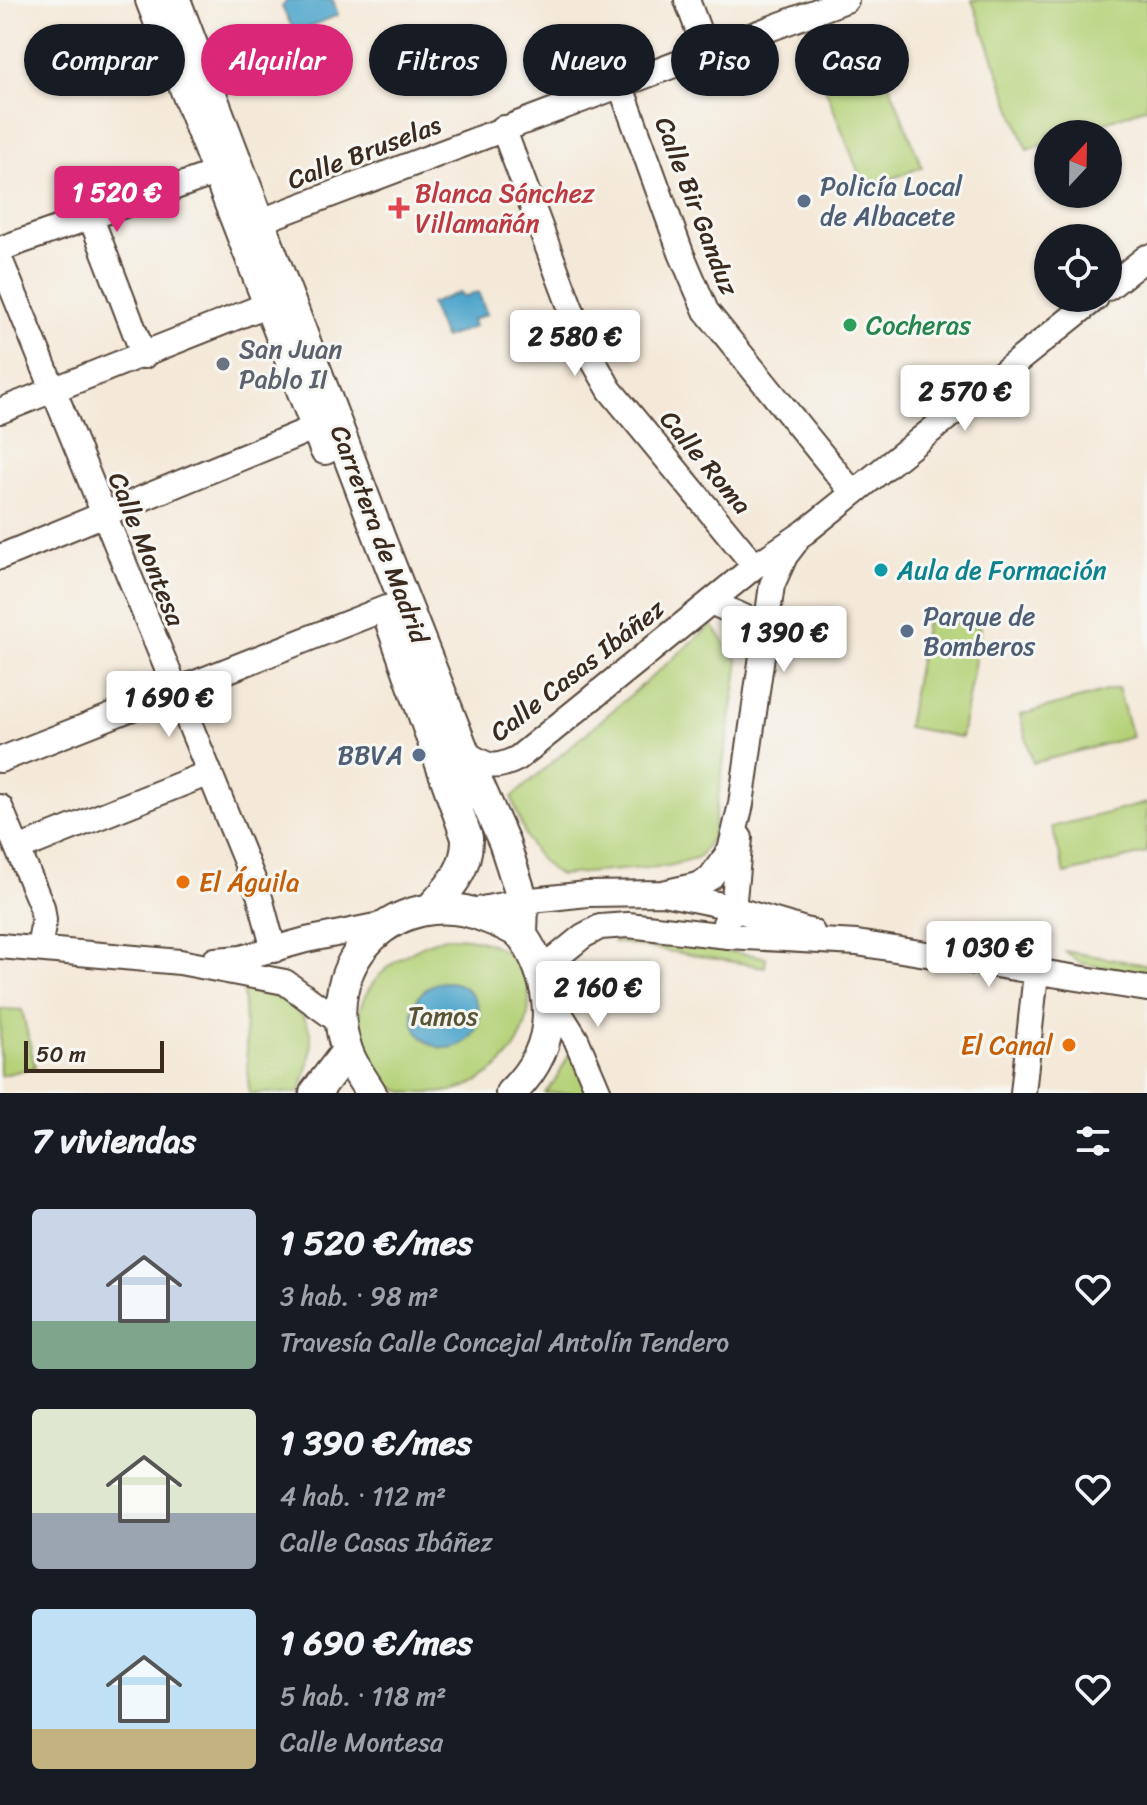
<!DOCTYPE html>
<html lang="es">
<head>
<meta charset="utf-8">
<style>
	body { margin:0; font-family:Sriracha,sans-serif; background:#20242c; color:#f1f3f6; height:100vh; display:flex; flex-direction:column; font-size:30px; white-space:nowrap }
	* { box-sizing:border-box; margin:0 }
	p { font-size:26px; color:#9ea1a6 }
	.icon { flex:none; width:44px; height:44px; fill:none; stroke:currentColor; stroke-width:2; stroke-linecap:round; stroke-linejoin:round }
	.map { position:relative; height:1093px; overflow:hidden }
	.drawer { display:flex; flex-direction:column; background:#171b24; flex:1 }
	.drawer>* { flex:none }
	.top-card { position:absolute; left:24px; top:24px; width:1100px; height:72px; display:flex; gap:16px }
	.needle { width:52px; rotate:22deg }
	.fabs { position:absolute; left:1034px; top:120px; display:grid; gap:16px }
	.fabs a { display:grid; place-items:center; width:88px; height:88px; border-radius:50%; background:#171b24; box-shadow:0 2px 6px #0004; font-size:40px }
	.scale { position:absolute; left:24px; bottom:20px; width:140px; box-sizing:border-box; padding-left:8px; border:4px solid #3b2a1e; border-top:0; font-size:22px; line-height:28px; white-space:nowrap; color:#3b2a1e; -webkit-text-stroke:6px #f6f6f2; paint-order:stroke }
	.price { position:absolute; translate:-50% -68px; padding:0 18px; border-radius:8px; background:#fff; color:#222; font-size:26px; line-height:52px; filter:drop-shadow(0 2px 4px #0008) }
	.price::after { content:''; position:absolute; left:50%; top:48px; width:24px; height:18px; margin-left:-12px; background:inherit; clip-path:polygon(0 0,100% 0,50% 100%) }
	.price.active { background:#db2777; color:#fff }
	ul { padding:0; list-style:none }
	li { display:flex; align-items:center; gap:24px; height:200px; padding:0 32px }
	li span { display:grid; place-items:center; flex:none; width:224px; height:160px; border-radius:8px; color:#555 }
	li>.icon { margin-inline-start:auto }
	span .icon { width:96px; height:96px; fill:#fffc; stroke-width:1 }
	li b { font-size:34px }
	h2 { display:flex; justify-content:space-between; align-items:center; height:96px; padding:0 32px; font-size:34px }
	.pill { padding:0 28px; border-radius:36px; background:#171b24; box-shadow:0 2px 6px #0004; font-size:28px; line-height:72px }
	.pill.active { background:#db2777; color:#fff }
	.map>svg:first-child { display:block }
	.green { fill:#b4d177; stroke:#787e4a; stroke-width:2 }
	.water { fill:#4ea5cb; stroke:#446874; stroke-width:2 }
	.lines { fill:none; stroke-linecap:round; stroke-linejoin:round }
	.minor-casing { stroke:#57473a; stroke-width:28 }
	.major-casing { stroke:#57473a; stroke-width:34 }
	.minor { stroke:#fff; stroke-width:24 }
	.major { stroke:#fff; stroke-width:30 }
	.service-dot { fill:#5c6f8a; stroke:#f6f6f2; stroke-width:3 }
	.health-dot { fill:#e0444e; stroke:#f6f6f2; stroke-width:3 }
	.leisure-dot { fill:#2e9e5b; stroke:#f6f6f2; stroke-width:3 }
	.worship-dot { fill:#6b7280; stroke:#f6f6f2; stroke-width:3 }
	.culture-dot { fill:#0f9aa8; stroke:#f6f6f2; stroke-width:3 }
	.food-dot { fill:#e8710a; stroke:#f6f6f2; stroke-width:3 }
	.labels { text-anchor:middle; stroke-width:6; stroke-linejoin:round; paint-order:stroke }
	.street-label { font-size:26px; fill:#3b2a1e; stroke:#f6f6f2 }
	.service-label { font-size:26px; fill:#4e5e75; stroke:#f6f6f2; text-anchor:start }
	.health-label { font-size:26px; fill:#be3a42; stroke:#f6f6f2; text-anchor:start }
	.leisure-label { font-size:26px; fill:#27864d; stroke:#f6f6f2; text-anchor:start }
	.worship-label { font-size:26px; fill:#5b616d; stroke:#f6f6f2; text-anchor:start }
	.culture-label { font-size:26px; fill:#0d838f; stroke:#f6f6f2; text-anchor:start }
	.food-label { font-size:26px; fill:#c56008; stroke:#f6f6f2; text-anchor:start }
	.park-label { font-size:26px; fill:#595434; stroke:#f6f6f2 }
</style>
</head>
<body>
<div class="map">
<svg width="1147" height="1093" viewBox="0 0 1147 1093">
	<rect width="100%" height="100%" fill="#f6f6f2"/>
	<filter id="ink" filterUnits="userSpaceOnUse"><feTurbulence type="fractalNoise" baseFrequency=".0125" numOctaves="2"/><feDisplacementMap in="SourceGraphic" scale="16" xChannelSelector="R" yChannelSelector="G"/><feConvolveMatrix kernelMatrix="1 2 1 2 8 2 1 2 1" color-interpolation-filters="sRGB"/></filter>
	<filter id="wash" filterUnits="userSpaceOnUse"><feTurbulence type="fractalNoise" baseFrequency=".006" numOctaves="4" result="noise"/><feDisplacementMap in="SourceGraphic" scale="32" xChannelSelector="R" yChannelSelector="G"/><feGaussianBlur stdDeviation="1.8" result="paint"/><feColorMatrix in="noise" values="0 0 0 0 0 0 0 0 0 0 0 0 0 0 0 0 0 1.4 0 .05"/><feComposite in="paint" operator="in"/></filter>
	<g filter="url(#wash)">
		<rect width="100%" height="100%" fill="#f4e9d8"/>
		<path class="green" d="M 972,0 L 1147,0 L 1147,107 L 1072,134 L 1048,134 L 1048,143 L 1027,150 Z
			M 877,53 L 922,167 L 865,189 L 820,74 Z
			M 927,616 L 981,627 L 961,737 L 907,727 Z
			M 712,625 L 738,661 L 738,669 L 712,837 L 699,857 L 669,866 L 560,875 C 531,860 521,826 512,797 Z
			M 1118,688 L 1132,737 L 1033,763 L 1020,715 Z
			M 1147,803 L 1147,853 L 1065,874 L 1052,827 Z
			M 616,935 L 766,957 L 765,967 L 613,942 Z
			M 446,937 C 576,934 540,1093 429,1093 C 421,1093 413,1093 405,1092 C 388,1088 376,1076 369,1061 C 335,998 391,954 446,937 Z
			M 1064,951 L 1147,965 L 1147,975 L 1080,963 Z
			M 252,990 C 315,1004 322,1037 299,1093 L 249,1093 L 243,991 Z
			M 0,1009 L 22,1010 L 35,1067 L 0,1076 Z
			M 571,1051 L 587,1093 L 545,1093 L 557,1078 Z"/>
		<path class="water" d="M 287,0 L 333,0 L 338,15 L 295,33 L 282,7 Z
			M 460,292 L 463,297 L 478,292 L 487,314 L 472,320 L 474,327 L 444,338 L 430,304 Z
			M413 1015a33 33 0 1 1 66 0a33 33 0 1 1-66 0Z"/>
	</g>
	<g filter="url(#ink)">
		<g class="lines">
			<g class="minor-casing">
				<path id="minor" d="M 687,0 L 706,51
					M 620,84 L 681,253 L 706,311 L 853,493
					M 503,128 L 569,304 L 590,355 L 610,390 L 755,566
					M 91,218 L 144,356
					M 261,221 L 846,0
					M 0,249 L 218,172
					M 0,259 L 259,894 L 274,950
					M 1108,288 L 1147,257
					M 0,411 L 269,304
					M 0,557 L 316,427
					M 711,602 L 746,618 L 764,644
					M 464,752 C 487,766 493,771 518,758 L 755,566 L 805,532 L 1096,298
					M 0,760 L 386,608
					M 0,807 L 42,907 L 44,920 L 39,949
					M 18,849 L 209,773
					M 663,893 L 698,885 L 710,878 L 730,851 L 741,804 L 772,585 L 785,556 L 795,543
					M 472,911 L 523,901 L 587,894 L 663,893 L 717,904 L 812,932
					M 725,923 L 733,909 L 740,838
					M 0,946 L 180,962 L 285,982 L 340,1022
					M 215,960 L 241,958 L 306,940 L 390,923
					M 540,971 L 583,936 L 600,927 L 628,925 L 728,936 L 857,943 L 1147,989
					M 546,991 L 576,1039 L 599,1093
					M 1023,1093 L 1036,973"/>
			</g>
			<g class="major-casing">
				<path id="major" d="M 151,0 L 325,449
					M 175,0 L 382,544 L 464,752 L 504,842 L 523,901 L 522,935
					M 388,614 L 467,838 C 468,868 450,888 430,909
					M 315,1093 L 347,1051
					M 371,1093 C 363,1079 352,1066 347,1050 C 316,962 398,882 485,917 C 497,922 515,928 523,937 C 535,954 545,979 547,1000 C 552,1037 537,1068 511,1093"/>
			</g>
			<use href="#minor" class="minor"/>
			<use href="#major" class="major"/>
		</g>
	</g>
	<g class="service-dot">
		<circle cx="804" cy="201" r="8"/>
		<circle cx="907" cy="631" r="8"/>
		<circle cx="419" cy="755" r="8"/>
	</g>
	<path class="health-dot" d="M395 196h8v8h8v8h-8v8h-8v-8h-8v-8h8z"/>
	<circle class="leisure-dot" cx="850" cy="325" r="8"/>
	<circle class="worship-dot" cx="223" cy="364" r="8"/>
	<circle class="culture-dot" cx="881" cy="570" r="8"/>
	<g class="food-dot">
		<circle cx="183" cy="882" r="8"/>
		<circle cx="1069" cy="1045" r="8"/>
	</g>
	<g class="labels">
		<g class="street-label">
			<text transform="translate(364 152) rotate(-21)" y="9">Calle Bruselas</text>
			<text transform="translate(697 206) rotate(69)" y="9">Calle Bir Ganduz</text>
			<text transform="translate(706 462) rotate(50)" y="9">Calle Roma</text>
			<text transform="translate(380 534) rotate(69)" y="9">Carretera de Madrid</text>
			<text transform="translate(147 549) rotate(68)" y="9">Calle Montesa</text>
			<text transform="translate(577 670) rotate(-38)" y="9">Calle Casas Ibáñez</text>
		</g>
		<g class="service-label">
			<text x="820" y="195">Policía Local<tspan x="820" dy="30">de Albacete</tspan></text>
			<text x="923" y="625">Parque de<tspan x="923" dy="30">Bomberos</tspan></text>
			<text x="403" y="764" text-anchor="end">BBVA</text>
		</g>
		<g class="health-label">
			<text x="415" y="202">Blanca Sánchez<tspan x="415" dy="30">Villamañán</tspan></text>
		</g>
		<g class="leisure-label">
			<text x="866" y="334">Cocheras</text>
		</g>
		<g class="worship-label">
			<text x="239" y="358">San Juan<tspan x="239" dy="30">Pablo II</tspan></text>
		</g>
		<g class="culture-label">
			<text x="897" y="579">Aula de Formación</text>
		</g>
		<g class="food-label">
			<text x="199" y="891">El Águila</text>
			<text x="1053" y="1054" text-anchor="end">El Canal</text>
		</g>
		<g class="park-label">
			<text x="443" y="1025">Tamos</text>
		</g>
	</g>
</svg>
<div class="fabs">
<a><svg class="needle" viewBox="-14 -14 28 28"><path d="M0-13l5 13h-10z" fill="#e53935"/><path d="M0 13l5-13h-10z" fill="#9ea1a6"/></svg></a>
<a><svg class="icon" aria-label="locate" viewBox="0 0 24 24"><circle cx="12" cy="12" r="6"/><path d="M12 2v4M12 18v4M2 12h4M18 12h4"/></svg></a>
</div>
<div class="scale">50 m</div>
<b class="price active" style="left:117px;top:234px">1 520 €</b>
<b class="price" style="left:575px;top:378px">2 580 €</b>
<b class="price" style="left:965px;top:433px">2 570 €</b>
<b class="price" style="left:784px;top:674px">1 390 €</b>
<b class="price" style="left:169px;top:739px">1 690 €</b>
<b class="price" style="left:989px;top:989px">1 030 €</b>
<b class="price" style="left:598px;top:1029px">2 160 €</b>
<div class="top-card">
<a class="pill">Comprar</a>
<a class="pill active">Alquilar</a>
<a class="pill">Filtros</a>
<a class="pill">Nuevo</a>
<a class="pill">Piso</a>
<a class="pill">Casa</a>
</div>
</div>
<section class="drawer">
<h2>7 viviendas<svg class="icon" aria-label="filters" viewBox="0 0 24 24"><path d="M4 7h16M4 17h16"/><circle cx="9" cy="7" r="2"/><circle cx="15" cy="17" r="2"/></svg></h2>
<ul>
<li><span style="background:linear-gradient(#c9d6e8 70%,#7fa58c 0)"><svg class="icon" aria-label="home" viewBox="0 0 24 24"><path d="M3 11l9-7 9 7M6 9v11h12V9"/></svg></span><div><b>1 520 €/mes</b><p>3 hab. · 98 m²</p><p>Travesía Calle Concejal Antolín Tendero</p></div><svg class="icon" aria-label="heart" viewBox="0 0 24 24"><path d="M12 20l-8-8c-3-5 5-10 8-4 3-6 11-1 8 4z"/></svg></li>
<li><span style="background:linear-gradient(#dfe7d0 65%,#9aa5b1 0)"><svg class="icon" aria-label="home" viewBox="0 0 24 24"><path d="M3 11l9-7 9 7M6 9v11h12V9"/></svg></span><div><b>1 390 €/mes</b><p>4 hab. · 112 m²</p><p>Calle Casas Ibáñez</p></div><svg class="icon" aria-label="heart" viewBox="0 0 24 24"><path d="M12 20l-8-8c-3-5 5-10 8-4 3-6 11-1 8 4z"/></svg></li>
<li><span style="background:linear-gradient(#bfe0f5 75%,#c2b280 0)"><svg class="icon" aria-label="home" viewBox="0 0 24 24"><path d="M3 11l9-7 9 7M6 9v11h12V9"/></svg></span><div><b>1 690 €/mes</b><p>5 hab. · 118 m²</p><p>Calle Montesa</p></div><svg class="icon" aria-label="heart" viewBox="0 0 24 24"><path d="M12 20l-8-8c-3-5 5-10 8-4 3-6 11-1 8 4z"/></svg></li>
</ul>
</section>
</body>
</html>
